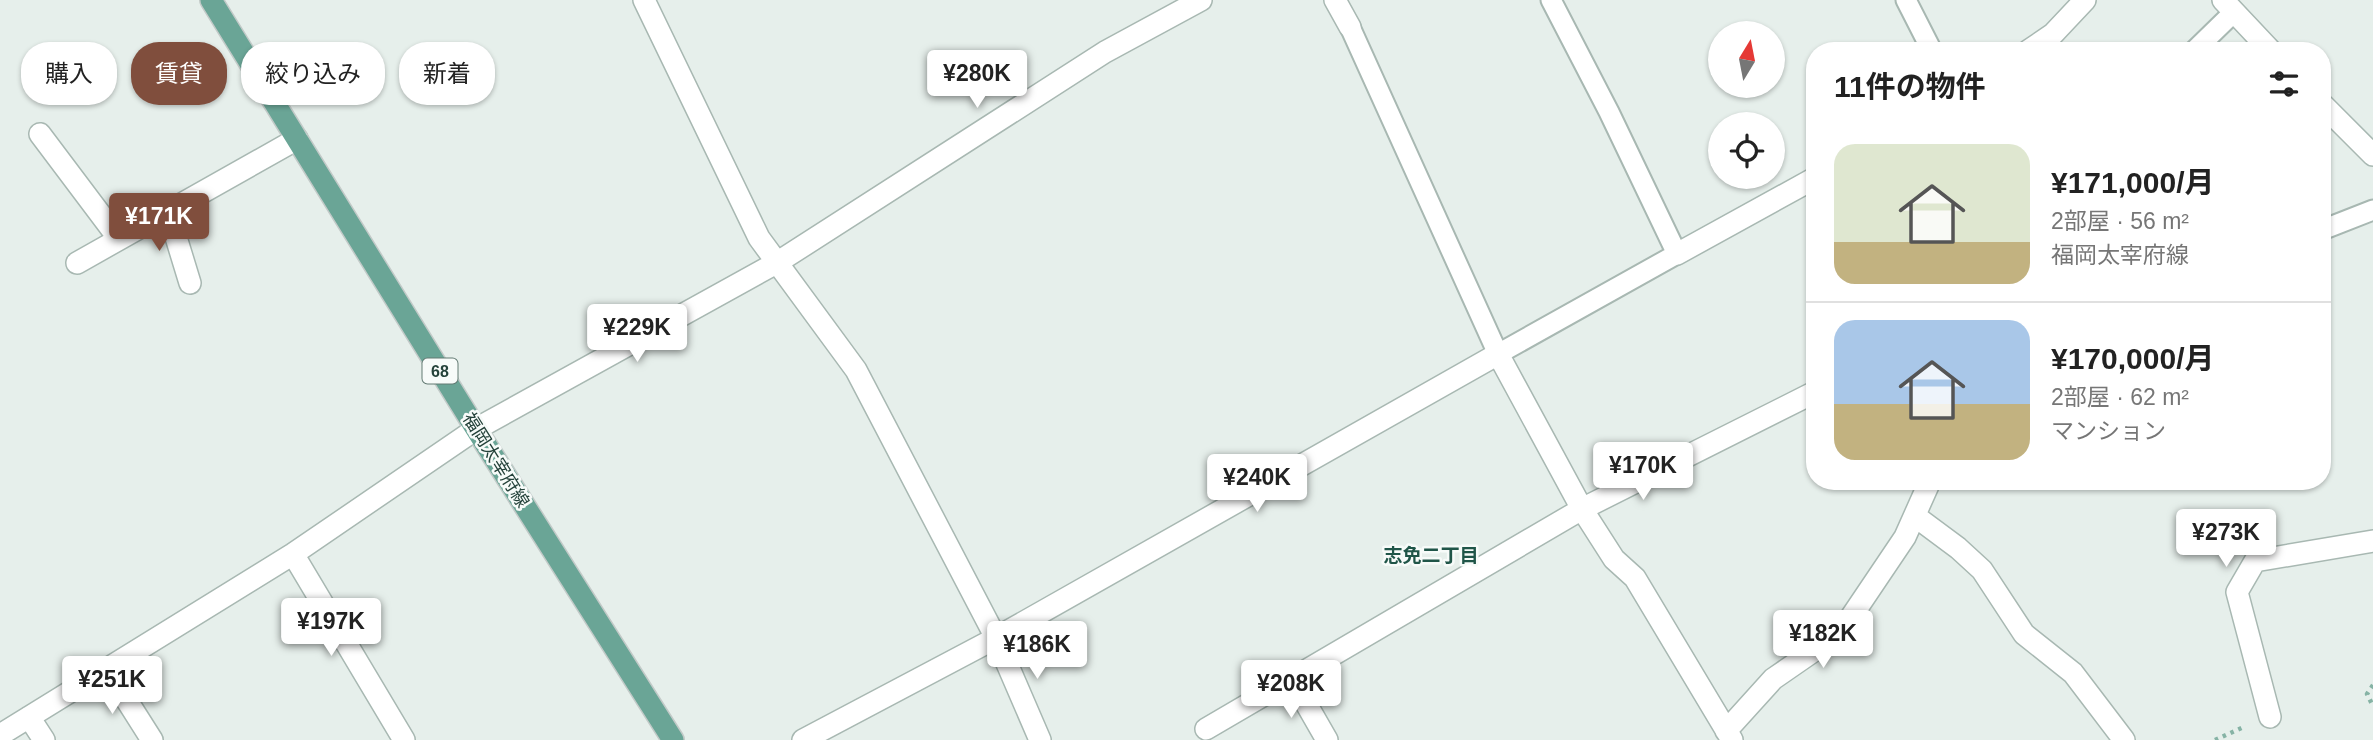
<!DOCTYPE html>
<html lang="ja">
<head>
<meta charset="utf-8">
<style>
	body { margin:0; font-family:Helvetica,"Noto Sans JP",sans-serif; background:#f2f2f2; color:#222; height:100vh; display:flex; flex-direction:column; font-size:26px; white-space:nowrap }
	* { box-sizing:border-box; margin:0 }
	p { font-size:23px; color:#767676 }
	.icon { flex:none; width:38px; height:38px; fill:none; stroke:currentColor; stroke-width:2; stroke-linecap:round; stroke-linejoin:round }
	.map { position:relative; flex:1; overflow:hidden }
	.panel { position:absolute; left:1806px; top:42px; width:525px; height:448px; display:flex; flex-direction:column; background:#fff; border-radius:28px; box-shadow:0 2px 5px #0004 }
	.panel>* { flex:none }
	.banner { position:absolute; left:21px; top:42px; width:665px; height:63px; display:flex; gap:14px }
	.needle { width:46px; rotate:10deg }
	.fabs { position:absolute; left:1708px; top:21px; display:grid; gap:14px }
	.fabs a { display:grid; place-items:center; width:77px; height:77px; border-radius:50%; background:#fff; box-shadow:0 2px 5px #0004; font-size:35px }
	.price { position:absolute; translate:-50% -60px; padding:0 16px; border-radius:7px; background:#fff; color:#222; font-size:23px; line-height:46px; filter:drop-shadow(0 2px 4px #0008) }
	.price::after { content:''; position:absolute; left:50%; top:42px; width:21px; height:16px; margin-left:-10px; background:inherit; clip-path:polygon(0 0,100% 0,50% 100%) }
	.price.current { background:#804e3d; color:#fff }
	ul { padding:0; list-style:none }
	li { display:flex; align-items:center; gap:21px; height:175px; padding:0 28px }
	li+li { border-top:2px solid #e0e0e0 }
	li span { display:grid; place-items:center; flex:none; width:196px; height:140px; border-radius:21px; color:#555 }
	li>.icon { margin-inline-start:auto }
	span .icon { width:84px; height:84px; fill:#fffc; stroke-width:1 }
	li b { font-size:30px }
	h2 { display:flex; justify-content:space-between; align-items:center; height:84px; padding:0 28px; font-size:30px }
	.tag { padding:0 24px; border-radius:28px; background:#fff; box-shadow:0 2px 5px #0004; font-size:24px; line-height:63px }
	.tag.current { background:#804e3d; color:#fff }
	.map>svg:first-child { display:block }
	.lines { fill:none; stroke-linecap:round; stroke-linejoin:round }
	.service-casing { stroke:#a8b8b2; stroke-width:23 }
	.minor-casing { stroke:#a8b8b2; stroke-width:24 }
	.primary-casing { stroke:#c2cac8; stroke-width:24 }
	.path { stroke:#86b3a5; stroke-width:4.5; stroke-dasharray:3.5 5; stroke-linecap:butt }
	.service { stroke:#fff; stroke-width:19 }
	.minor { stroke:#fff; stroke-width:21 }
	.primary { stroke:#6aa596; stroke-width:21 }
	.labels { text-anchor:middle; stroke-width:5; stroke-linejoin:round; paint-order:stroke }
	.shield { fill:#f7fbf9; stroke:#637a73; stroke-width:2 }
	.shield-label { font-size:16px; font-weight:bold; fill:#24423a }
	.street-label { font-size:18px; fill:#24423a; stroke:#f7fbf9 }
	.neighbourhood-label { font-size:19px; font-weight:bold; fill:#1f5548; stroke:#f7fbf9 }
</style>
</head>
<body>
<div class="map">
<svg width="2373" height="740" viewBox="0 0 2373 740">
	<rect width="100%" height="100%" fill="#e6efeb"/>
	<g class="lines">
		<g class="service-casing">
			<path id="service" d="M 1906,0 L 1932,51
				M 1350,27 L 1498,354 L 1677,254 L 1609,112 L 1551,0
				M 2194,51 L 2234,12
				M 2322,230 L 2373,210"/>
		</g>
		<g class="minor-casing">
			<path id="minor" d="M 644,0 L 759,238 L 856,370 L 996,638 L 1040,740
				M 1335,0 L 1350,27
				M 2223,0 L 2271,51
				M 2028,51 L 2053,34 L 2085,0
				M 2322,104 L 2373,155
				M 40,134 L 119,239
				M 168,211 L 190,283
				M 1677,254 L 1815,178
				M 77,263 L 297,139
				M 1915,516 L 1958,548 L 1982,570 L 2024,634 L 2073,673 L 2124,740
				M 293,554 L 404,740
				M 107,669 L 152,740
				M 1292,679 L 1327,740
				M 29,717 L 44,740
				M 2270,717 L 2237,592 L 2255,561 L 2373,541
				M 1206,729 L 1582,509 L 1815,392
				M 1726,731 L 1773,679 L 1841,632 L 1905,537 L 1930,481
				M 0,735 L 293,554 L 476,429 L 778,262 L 1105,52 L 1201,0
				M 803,740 L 996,638 L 1498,354 L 1582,509 L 1614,559 L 1635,578 L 1732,740"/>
		</g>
		<g class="primary-casing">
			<path id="primary" d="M 211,0 L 476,429 L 673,740"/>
		</g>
		<path class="path" d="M 2373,685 L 2367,694 L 2373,706
			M 2215,740 L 2246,726"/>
		<use href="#service" class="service"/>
		<use href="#minor" class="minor"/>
		<use href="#primary" class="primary"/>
	</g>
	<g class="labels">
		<rect class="shield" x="422.5" y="358.5" width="35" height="25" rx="5"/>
		<g class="shield-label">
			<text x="440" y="377">68</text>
		</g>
		<g class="street-label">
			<text transform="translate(496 460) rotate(58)" y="6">福岡太宰府線</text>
		</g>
		<g class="neighbourhood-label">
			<text x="1431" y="562">志免二丁目</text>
		</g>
	</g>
</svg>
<div class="fabs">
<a><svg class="needle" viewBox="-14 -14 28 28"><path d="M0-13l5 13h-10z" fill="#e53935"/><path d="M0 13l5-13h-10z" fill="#767676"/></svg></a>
<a><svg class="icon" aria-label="locate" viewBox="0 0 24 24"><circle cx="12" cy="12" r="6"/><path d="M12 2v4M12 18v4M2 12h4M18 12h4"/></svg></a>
</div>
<b class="price" style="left:977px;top:110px">¥280K</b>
<b class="price current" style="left:159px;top:253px">¥171K</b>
<b class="price" style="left:637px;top:364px">¥229K</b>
<b class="price" style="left:1643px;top:502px">¥170K</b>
<b class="price" style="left:1257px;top:514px">¥240K</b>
<b class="price" style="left:2226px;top:569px">¥273K</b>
<b class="price" style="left:331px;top:658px">¥197K</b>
<b class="price" style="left:1823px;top:670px">¥182K</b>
<b class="price" style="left:1037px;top:681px">¥186K</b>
<b class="price" style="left:112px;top:716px">¥251K</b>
<b class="price" style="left:1291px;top:720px">¥208K</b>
<div class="banner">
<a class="tag">購入</a>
<a class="tag current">賃貸</a>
<a class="tag">絞り込み</a>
<a class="tag">新着</a>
</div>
<section class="panel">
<h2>11件の物件<svg class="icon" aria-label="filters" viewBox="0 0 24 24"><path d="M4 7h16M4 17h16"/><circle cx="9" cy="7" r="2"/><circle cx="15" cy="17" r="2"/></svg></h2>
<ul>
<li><span style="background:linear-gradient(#dfe7d0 70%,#c2b280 0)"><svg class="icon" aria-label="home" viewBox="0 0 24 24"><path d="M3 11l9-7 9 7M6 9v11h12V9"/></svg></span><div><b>¥171,000/月</b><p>2部屋 · 56 m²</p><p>福岡太宰府線</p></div></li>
<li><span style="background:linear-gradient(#a9c7e8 60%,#c2b280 0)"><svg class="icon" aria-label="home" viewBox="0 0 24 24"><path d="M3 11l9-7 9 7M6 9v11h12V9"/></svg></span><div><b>¥170,000/月</b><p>2部屋 · 62 m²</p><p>マンション</p></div></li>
</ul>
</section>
</div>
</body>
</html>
